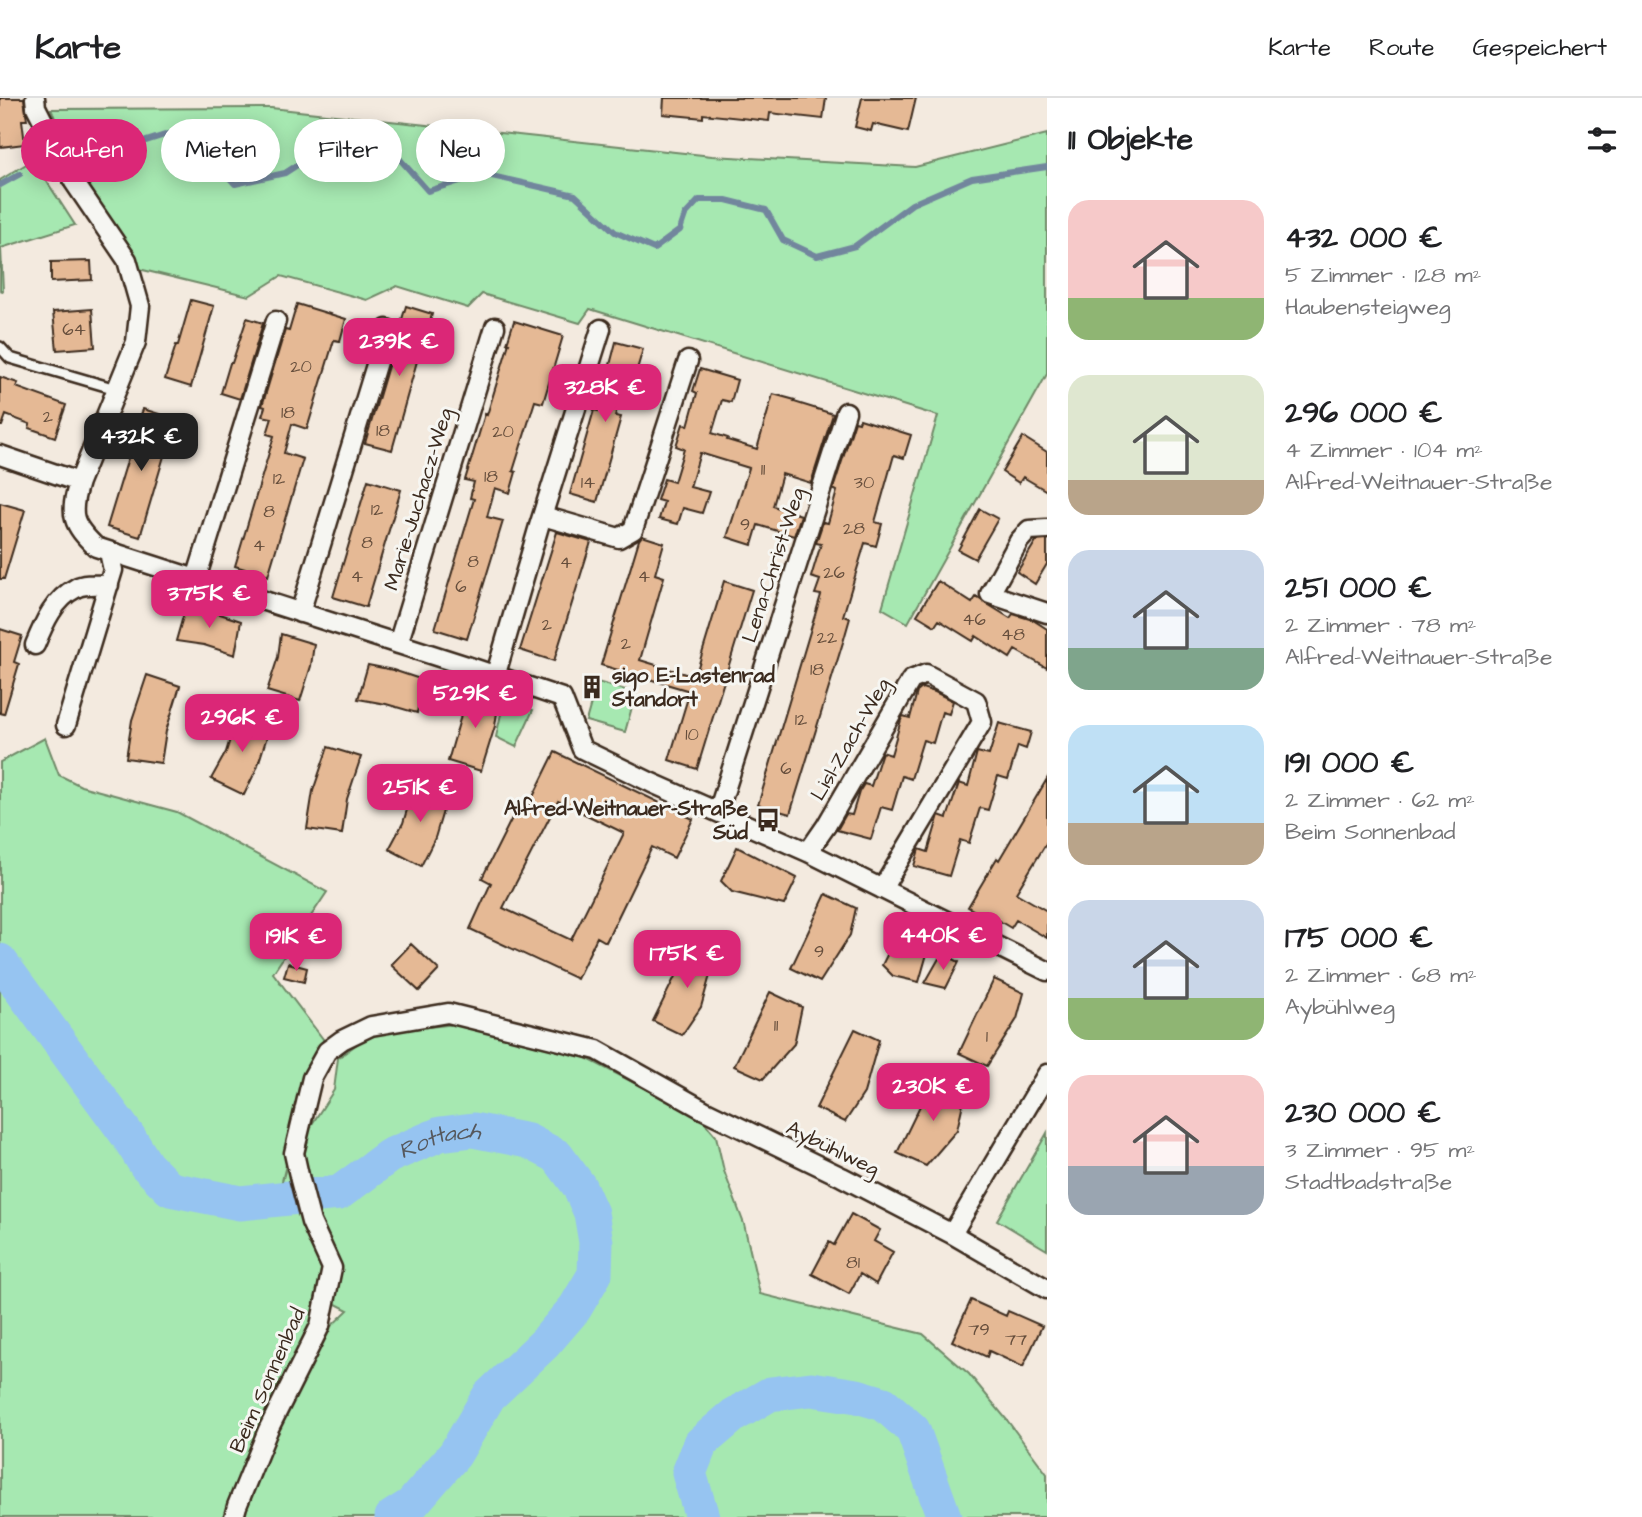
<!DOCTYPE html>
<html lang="de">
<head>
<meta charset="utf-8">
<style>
	body { margin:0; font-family:"Architects Daughter",sans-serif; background:#f2f2f2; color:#202124; height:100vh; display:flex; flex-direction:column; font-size:26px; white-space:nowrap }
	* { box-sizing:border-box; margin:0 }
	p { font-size:23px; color:#757577 }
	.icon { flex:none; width:38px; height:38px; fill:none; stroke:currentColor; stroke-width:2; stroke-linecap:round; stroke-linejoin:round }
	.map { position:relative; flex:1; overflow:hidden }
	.drawer { display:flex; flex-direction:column; background:#fff; width:595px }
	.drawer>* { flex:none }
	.guide { position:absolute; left:21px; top:21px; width:665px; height:63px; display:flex; gap:14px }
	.price { position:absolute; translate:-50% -60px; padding:0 16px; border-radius:14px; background:#db2777; color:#fff; font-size:23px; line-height:46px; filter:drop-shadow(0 2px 4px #0008) }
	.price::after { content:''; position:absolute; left:50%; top:42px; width:21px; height:16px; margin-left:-10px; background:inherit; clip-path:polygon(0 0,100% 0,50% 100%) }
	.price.on { background:#222; color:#fff }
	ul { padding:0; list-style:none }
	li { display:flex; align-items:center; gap:21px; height:175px; padding:0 21px }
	li span { display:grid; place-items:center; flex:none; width:196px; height:140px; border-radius:21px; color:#555 }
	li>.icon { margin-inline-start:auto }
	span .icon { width:84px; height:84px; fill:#fffc; stroke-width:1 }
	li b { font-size:30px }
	h2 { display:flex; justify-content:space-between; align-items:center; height:84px; padding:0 21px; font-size:30px }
	.chip { padding:0 24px; border-radius:32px; background:#fff; box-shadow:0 4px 18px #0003; font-size:24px; line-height:63px }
	.chip.on { background:#db2777; color:#fff }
	header { display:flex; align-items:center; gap:42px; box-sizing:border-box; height:98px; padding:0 35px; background:#fff; border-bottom:2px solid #e0e0e0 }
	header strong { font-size:33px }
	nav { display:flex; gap:38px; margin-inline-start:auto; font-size:24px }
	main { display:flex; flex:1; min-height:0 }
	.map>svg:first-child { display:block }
	.green { fill:#a6e8b1; stroke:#708968; stroke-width:2 }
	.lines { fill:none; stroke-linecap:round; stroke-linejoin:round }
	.stream { stroke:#72869d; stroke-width:6 }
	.river { stroke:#96c4f1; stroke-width:35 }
	.building { fill:#e5b995; stroke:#3b2a1e; stroke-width:2; fill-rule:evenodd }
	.service-casing { stroke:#3b2a1e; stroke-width:14 }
	.minor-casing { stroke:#3b2a1e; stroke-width:23 }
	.service { stroke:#f6f6f2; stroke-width:9 }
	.minor { stroke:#f6f6f2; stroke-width:18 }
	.labels { text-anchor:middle; stroke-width:6; stroke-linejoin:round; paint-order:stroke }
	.number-label { font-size:18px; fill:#664e3c }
	.street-label { font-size:21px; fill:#3b2a1e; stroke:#f6f6f2 }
	.poi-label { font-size:21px; font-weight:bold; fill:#3b2a1e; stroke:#f6f6f2; text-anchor:start }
	.water-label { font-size:23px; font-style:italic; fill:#56585d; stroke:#f6f6f2 }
</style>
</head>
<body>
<header>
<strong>Karte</strong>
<nav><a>Karte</a><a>Route</a><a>Gespeichert</a></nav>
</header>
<main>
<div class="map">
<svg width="1047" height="1419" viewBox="0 0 1047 1419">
	<rect width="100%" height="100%" fill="#f3eadf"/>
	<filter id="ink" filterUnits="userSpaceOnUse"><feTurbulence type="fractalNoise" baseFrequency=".0143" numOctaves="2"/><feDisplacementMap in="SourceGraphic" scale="14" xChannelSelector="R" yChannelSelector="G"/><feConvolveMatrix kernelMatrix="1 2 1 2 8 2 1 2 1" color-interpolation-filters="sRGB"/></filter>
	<g filter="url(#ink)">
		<path class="green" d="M 271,10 L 712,58 L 915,69 L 1047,36 L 1047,276 L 908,525 L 882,510 L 938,318 L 590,211 L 580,225 L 482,196 L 468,210 L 397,188 L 367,202 L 281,178 L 249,198 L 135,170 L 87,95 L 51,11 Z
			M 33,62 L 75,127 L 1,150 L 3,193 L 0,192 L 0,82 Z
			M 597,584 L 636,595 L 625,634 L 586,623 Z
			M 504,602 L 533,612 L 516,649 L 496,639 Z
			M 45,640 L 59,677 L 81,688 L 177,714 L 327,794 L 273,875 L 323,941 L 322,951 L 292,1043 L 278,1099 L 289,1058 L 294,1054 L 334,992 L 338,960 L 372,935 L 456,926 L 530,935 L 588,961 L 700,1019 L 716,1038 L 724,1073 L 744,1126 L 760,1196 L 923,1236 L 969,1276 L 1007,1322 L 1047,1376 L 1047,1419 L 243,1419 L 245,1410 L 274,1335 L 326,1233 L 348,1212 L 322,1199 L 316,1224 L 229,1419 L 0,1419 L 0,664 Z
			M 1047,1035 L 1047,1152 L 997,1122 Z"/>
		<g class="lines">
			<path class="stream" d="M 84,43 L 121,51 L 168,36 L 205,53 L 235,86 L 285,75 L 325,49 L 390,50 L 428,93 L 483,76 L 575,97 L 615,134 L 654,151 L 680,132 L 685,117 L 699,102 L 726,102 L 766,112 L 783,142 L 817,158 L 855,148 L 912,106 L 972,80 L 1047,69
				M 0,87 L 20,76"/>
			<g class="river">
				<path id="s1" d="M 0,863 L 128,1038 L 146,1067 L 170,1091 L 240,1105 L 339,1095 L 389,1058 L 440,1036 L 473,1032 L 528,1043 L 557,1058 L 579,1088 L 591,1115 L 596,1144 L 595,1176 L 575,1210 L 544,1246 L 489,1298 L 455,1356 L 411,1407 L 392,1419"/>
				<path d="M 702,1419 L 689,1375 L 701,1345 L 734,1317 L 770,1296 L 811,1291 L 857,1298 L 884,1306 L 913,1332 L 944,1419"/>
			</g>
		</g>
		<path class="building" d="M 0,0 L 24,0 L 27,22 L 22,22 L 25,46 L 0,49 Z
			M 664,0 L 826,0 L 823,21 L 770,15 L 769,23 L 703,16 L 703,20 L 663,16 Z
			M 862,0 L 916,0 L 908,34 L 873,26 L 871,33 L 855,29 Z
			M 91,163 L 92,182 L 51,184 L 51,164 Z
			M 191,202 L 214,208 L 191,289 L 165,281 L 176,247 L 178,247 Z
			M 297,206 L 346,221 L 340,243 L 334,242 L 307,331 L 292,326 L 284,355 L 303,361 L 268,478 L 235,468 L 274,338 L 267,336 L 272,320 L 262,318 L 265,309 L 262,308 L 285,232 L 289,233 Z
			M 406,208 L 432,216 L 423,250 L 421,249 L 392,352 L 365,345 Z
			M 92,211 L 95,249 L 57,252 L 53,214 Z
			M 247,220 L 263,225 L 240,301 L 221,295 L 230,265 L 232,265 Z
			M 514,223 L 563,238 L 543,305 L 535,303 L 513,373 L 516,374 L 510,395 L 495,390 L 487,419 L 503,423 L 467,541 L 435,531 L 474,401 L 470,400 L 474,384 L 465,382 L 485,316 L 487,317 L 509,245 L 507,245 Z
			M 616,244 L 643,251 L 633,285 L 625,283 L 615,318 L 621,319 L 597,404 L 570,396 L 594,312 L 598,313 Z
			M 700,271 L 737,282 L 731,304 L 722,302 L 712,335 L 728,340 L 727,342 L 757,351 L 773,296 L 795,302 L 794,304 L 833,316 L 811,385 L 782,376 L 773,408 L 801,417 L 794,438 L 758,427 L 752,447 L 727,439 L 749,370 L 700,355 L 690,389 L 709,394 L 702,415 L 683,410 L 678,426 L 659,421 L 664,404 L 657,402 L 664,381 L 674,384 L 684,351 L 676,348 L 683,326 L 688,328 L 697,295 L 693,293 Z
			M 0,279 L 18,285 L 16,289 L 66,307 L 55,339 L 29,330 L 30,326 L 6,317 L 2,328 L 0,328 Z
			M 143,311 L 175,321 L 140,439 L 107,429 Z
			M 860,321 L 911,337 L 904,360 L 894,357 L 875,424 L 882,426 L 876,448 L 865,445 L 843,518 L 850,520 L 844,541 L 790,716 L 758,707 L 821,497 L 815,496 L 820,482 L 811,479 L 821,446 L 816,445 L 823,424 L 828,425 L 837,393 L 833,391 L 855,323 L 859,324 Z
			M 1023,339 L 1047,354 L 1047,393 L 1023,379 L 1019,385 L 1002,374 Z
			M 368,382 L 401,392 L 366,509 L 333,499 Z
			M 0,405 L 25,412 L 4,481 L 0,481 Z
			M 980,411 L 998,421 L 975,461 L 958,452 Z
			M 557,434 L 591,444 L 554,563 L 520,552 Z
			M 642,438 L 664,445 L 655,476 L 664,479 L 640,562 L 695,579 L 724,483 L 752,492 L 697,671 L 669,662 L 690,593 L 601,567 L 639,442 Z
			M 1047,442 L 1047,466 L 1035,486 L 1017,474 L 1036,443 Z
			M 938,483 L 972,505 L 976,499 L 1010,520 L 1013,516 L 1033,522 L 1047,531 L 1047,570 L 1015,552 L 1010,560 L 976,538 L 973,543 L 939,522 L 935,528 L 917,517 Z
			M 186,508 L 211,513 L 241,523 L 235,557 L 204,547 L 176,543 Z
			M 0,531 L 22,538 L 14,564 L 19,566 L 4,616 L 0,615 Z
			M 281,536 L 314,546 L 311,568 L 300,603 L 267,593 L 278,559 Z
			M 368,567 L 393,572 L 423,582 L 417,615 L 386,606 L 358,601 Z
			M 147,577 L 180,588 L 166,633 L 161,665 L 126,660 L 132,622 Z
			M 466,590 L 499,601 L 495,628 L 481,673 L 448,663 L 460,621 Z
			M 922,590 L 935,594 L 953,603 L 949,616 L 942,614 L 933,645 L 923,642 L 911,681 L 902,678 L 892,712 L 881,709 L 871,741 L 837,732 L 846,716 L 852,717 L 859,694 L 864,686 L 871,688 L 882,654 L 891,657 L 901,622 L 903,618 L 910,620 L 917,594 Z
			M 238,615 L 271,626 L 257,670 L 244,697 L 211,681 L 226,654 Z
			M 999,625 L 1031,634 L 1026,651 L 1018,648 L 1008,681 L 998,678 L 988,712 L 980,710 L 969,745 L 960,742 L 949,778 L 914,768 L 919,751 L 928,754 L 939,717 L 947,720 L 959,685 L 968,688 L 977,654 L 989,657 Z
			M 328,649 L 361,659 L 347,701 L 342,736 L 307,731 L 313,693 Z
			M 555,654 L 693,721 L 674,760 L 652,749 L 606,844 L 597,839 L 577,881 L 470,831 L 491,785 L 482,780 L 520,704 L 528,709 ZM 558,703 L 624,735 L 571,842 L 503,810 Z
			M 1047,681 L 1047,744 L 1016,795 L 1047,813 L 1047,840 L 1016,822 L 1011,830 L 984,814 L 982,817 L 968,809 L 997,760 L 999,762 Z
			M 415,685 L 448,696 L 435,740 L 421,768 L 389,751 L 403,725 Z
			M 737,749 L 797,780 L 784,807 L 732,794 L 721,783 Z
			M 826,796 L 856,810 L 850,837 L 820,884 L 791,870 Z
			M 899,833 L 929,849 L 919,884 L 893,878 L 882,867 Z
			M 692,844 L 716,856 L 701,909 L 682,937 L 653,923 Z
			M 411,846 L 439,872 L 419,893 L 391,867 Z
			M 942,855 L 959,864 L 946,890 L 925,885 Z
			M 288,865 L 307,870 L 304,884 L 284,879 Z
			M 994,881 L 1024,895 L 1017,921 L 987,968 L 959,955 Z
			M 770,894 L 802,909 L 794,946 L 763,981 L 734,968 Z
			M 855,931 L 879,942 L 864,995 L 845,1024 L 816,1010 Z
			M 933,981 L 965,996 L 957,1032 L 926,1068 L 897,1055 Z
			M 851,1116 L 880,1132 L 874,1143 L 893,1154 L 876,1186 L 860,1176 L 849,1196 L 812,1176 L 829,1144 L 834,1147 Z
			M 971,1202 L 1006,1218 L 1008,1213 L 1042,1228 L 1023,1269 L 989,1253 L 987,1259 L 952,1243 Z"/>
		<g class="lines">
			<g class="service-casing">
				<path id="service" d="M 0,249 L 10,260 L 116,291"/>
			</g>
			<g class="minor-casing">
				<path id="minor" d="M 35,0 L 36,9 L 74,84 L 127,162 L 140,208 L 136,244 L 79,384 C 69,417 72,426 96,449 L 464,567 L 562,600 L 582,651 L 652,685 L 808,754 L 1047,873
					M 0,357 L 79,384
					M 543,418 L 619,440 L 633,432 L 688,263
					M 1047,431 L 1029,432 L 1019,443 L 990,496 L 1047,515
					M 196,481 L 276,223
					M 300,515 L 387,231
					M 398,546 L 495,229
					M 35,547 C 44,525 54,501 76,490 C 84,485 99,487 109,487
					M 495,579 L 539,428 L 601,231
					M 66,627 L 113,472 L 109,454
					M 718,714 L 846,314
					M 808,754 L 826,728 L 911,582 L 926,576 L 976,603 L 982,624 L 882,791
					M 952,1136 L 1047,976
					M 234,1419 L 237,1408 L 268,1332 L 320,1228 L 332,1170 L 311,1124 L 300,1082 L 294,1055 L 312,980 L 327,953 L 342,942 L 371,928 L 448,915 L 597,952 L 704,1012 L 842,1079 L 952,1136 L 1047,1191"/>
			</g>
			<use href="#service" class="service"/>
			<use href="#minor" class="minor"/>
		</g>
	</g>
	<defs>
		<g id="building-bare" transform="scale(1.89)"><path d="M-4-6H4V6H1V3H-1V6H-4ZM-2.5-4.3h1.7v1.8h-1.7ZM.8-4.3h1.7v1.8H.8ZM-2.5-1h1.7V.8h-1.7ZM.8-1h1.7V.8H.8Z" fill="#3b2a1e" stroke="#f6f6f2" stroke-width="2.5" paint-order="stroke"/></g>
		<g id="bus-bare" transform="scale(1.89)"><path d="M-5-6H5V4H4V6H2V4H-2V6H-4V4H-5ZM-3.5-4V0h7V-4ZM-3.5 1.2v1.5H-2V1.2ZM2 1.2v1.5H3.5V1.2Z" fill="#3b2a1e" stroke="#f6f6f2" stroke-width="2.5" paint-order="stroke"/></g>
	</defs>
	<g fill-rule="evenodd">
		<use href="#building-bare" x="592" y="589"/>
		<use href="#bus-bare" x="768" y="722"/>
	</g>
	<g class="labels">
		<g class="number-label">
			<text x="74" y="237">64</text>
			<text x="301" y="274">20</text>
			<text x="288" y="320">18</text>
			<text x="48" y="324">2</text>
			<text x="383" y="338">18</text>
			<text x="503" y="339">20</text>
			<text x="763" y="377">11</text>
			<text x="491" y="384">18</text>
			<text x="279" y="386">12</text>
			<text x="588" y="390">14</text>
			<text x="864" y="390">30</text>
			<text x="377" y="417">12</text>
			<text x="269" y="419">8</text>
			<text x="745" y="432">9</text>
			<text x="854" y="436">28</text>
			<text x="367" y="450">8</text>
			<text x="259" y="453">4</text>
			<text x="473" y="469">8</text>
			<text x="566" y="470">4</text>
			<text x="834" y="480">26</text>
			<text x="357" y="484">4</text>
			<text x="644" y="484">4</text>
			<text x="461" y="494">6</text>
			<text x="974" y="527">46</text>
			<text x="547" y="532">2</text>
			<text x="1013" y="542">48</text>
			<text x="827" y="545">22</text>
			<text x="626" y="551">2</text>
			<text x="817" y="577">18</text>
			<text x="801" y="627">12</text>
			<text x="692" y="642">10</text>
			<text x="786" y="676">6</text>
			<text x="819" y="859">9</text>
			<text x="776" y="933">11</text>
			<text x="987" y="944">1</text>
			<text x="853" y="1170">81</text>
			<text x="979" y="1237">79</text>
			<text x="1016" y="1247">77</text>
		</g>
		<g class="street-label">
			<text transform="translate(418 401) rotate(-73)" y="7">Marie-Juchacz-Weg</text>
			<text transform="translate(773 467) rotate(-72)" y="7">Lena-Christ-Weg</text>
			<text transform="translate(850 641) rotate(-60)" y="7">Lisl-Zach-Weg</text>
			<text transform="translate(833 1050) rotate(26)" y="7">Aybühlweg</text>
			<text transform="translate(267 1282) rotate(-66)" y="7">Beim Sonnenbad</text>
		</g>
		<g class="poi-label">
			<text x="612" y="584">sigo E-Lastenrad<tspan x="612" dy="24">Standort</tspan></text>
			<text x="748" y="717" text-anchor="end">Alfred-Weitnauer-Straße<tspan x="748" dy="24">Süd</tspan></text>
		</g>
		<g class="water-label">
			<text dy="8" stroke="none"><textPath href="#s1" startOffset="572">Rottach</textPath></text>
		</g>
	</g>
</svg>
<b class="price" style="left:399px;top:280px">239K €</b>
<b class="price" style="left:605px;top:326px">328K €</b>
<b class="price on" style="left:141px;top:375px">432K €</b>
<b class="price" style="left:209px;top:532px">375K €</b>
<b class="price" style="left:475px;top:632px">529K €</b>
<b class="price" style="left:242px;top:656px">296K €</b>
<b class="price" style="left:420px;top:726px">251K €</b>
<b class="price" style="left:943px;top:874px">440K €</b>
<b class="price" style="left:296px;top:875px">191K €</b>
<b class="price" style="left:687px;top:892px">175K €</b>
<b class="price" style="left:933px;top:1025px">230K €</b>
<div class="guide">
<a class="chip on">Kaufen</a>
<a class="chip">Mieten</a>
<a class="chip">Filter</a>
<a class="chip">Neu</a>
</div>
</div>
<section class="drawer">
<h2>11 Objekte<svg class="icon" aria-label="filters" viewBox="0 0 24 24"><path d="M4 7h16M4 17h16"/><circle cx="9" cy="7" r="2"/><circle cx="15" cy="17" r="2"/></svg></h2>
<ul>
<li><span style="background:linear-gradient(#f6c9c9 70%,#8fb573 0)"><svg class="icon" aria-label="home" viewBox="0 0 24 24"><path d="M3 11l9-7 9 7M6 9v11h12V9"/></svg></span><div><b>432 000 €</b><p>5 Zimmer · 128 m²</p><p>Haubensteigweg</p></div></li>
<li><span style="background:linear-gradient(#dfe7d0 75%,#b9a48a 0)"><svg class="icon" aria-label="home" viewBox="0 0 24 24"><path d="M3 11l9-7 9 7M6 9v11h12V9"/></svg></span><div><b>296 000 €</b><p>4 Zimmer · 104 m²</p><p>Alfred-Weitnauer-Straße</p></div></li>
<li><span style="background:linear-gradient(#c9d6e8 70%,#7fa58c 0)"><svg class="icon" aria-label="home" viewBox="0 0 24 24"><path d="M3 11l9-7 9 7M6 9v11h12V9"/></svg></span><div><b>251 000 €</b><p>2 Zimmer · 78 m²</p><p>Alfred-Weitnauer-Straße</p></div></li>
<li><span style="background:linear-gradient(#bfe0f5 70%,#b9a48a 0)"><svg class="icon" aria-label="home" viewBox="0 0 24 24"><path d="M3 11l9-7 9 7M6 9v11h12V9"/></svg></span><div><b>191 000 €</b><p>2 Zimmer · 62 m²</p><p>Beim Sonnenbad</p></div></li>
<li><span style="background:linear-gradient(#c9d6e8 70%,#8fb573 0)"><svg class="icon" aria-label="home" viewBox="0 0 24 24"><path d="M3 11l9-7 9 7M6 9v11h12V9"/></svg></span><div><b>175 000 €</b><p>2 Zimmer · 68 m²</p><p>Aybühlweg</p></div></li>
<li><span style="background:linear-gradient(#f6c9c9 65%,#9aa5b1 0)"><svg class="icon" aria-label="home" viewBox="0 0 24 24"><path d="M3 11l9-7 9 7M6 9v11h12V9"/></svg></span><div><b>230 000 €</b><p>3 Zimmer · 95 m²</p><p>Stadtbadstraße</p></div></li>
</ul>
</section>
</main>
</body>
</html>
